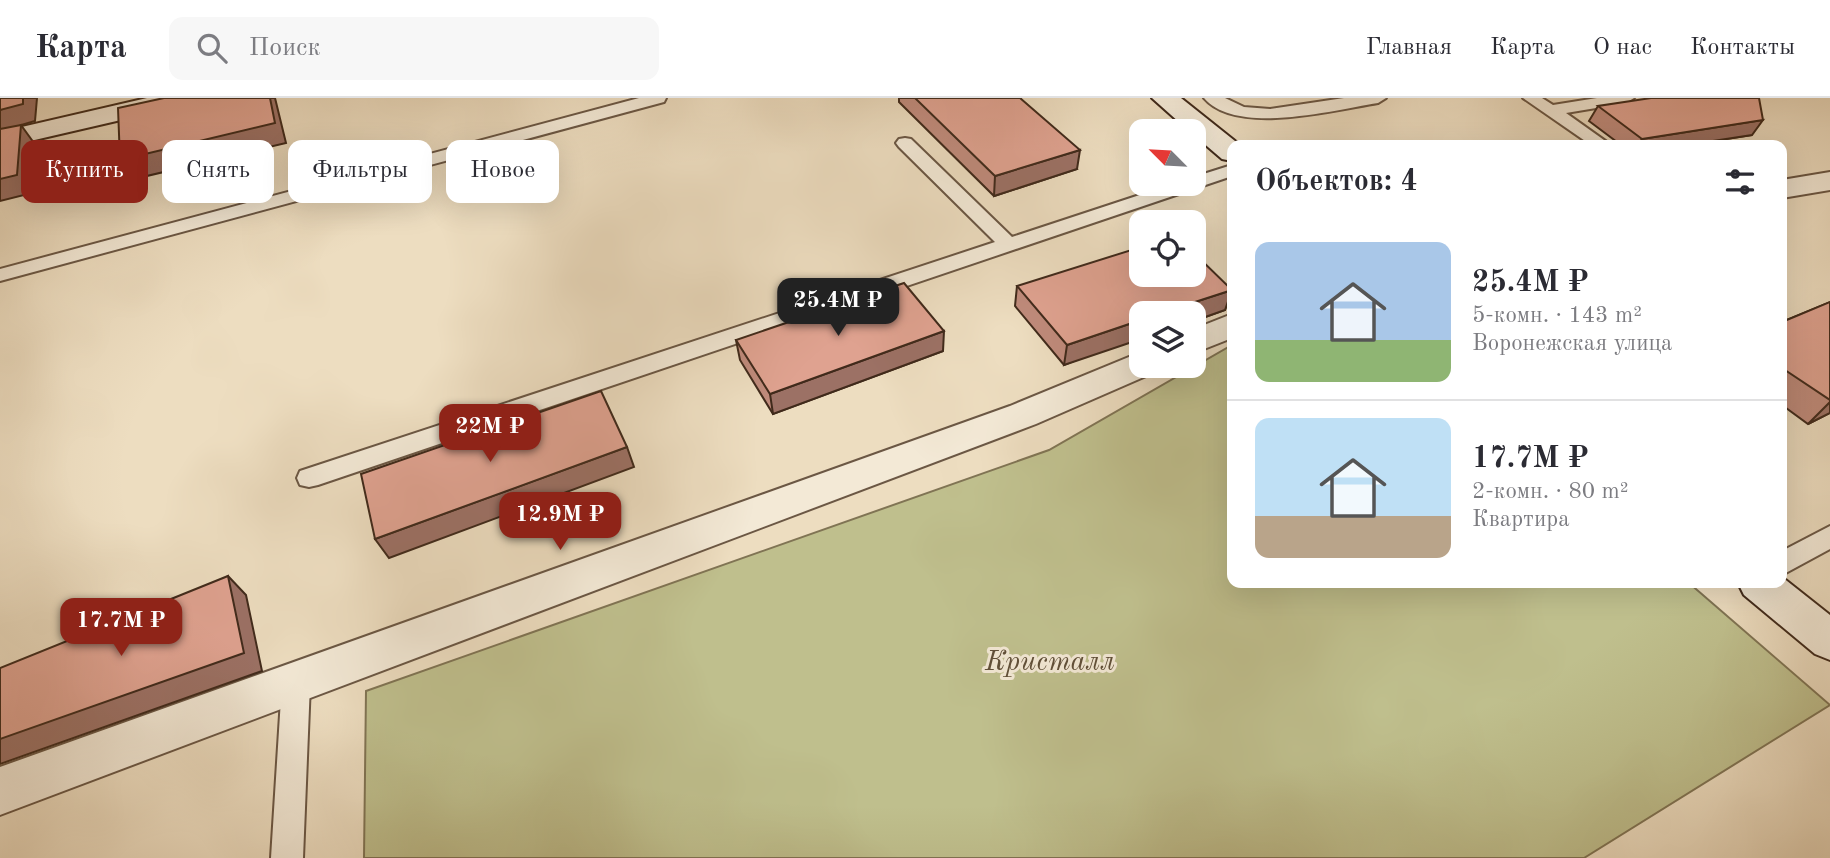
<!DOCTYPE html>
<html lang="ru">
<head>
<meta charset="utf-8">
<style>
	body { margin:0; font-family:"Old Standard TT",serif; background:#f7f7f7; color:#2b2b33; height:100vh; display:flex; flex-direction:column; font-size:26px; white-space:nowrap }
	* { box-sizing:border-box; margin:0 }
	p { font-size:23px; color:#7c7c81 }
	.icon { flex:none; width:38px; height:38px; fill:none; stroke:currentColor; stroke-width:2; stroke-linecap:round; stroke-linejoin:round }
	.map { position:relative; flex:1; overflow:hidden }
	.drawer { position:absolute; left:1227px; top:42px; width:560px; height:448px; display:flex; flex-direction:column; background:#fff; border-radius:14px; box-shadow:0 7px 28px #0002 }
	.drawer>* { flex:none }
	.hud { position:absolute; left:21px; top:42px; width:665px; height:63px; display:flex; gap:14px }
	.needle { width:46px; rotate:294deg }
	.tools { position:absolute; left:1129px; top:21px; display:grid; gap:14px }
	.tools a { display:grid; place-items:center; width:77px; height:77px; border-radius:14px; background:#fff; box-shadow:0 7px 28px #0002; font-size:35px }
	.price { position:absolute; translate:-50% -60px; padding:0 16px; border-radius:14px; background:#8f2418; color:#fff; font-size:23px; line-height:46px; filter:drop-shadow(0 2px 4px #0008) }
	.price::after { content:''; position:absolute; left:50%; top:42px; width:21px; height:16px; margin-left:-10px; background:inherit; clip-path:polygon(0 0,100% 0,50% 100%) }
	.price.current { background:#222; color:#fff }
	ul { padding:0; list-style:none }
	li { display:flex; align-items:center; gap:21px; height:175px; padding:0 28px }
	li+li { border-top:2px solid #e1e1e2 }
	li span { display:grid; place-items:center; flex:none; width:196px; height:140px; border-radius:14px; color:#555 }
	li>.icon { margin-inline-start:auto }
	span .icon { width:84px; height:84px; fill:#fffc; stroke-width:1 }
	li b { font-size:30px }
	h2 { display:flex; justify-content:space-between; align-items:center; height:84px; padding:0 28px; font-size:30px }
	.chip { padding:0 24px; border-radius:14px; background:#fff; box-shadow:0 7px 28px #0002; font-size:24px; line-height:63px }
	.chip.current { background:#8f2418; color:#fff }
	header { display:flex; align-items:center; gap:42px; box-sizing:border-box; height:98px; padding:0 35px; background:#fff; border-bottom:2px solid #e1e1e2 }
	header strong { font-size:33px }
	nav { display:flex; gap:38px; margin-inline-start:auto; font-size:24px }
	.search { width:490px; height:63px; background:#f7f7f7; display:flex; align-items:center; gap:18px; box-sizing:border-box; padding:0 24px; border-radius:14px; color:#7c7c81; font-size:26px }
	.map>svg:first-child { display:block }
	.green { fill:#bfbf8d; stroke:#807454; stroke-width:2 }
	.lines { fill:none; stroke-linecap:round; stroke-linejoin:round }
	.lane-casing { stroke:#6b5744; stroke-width:4 }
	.street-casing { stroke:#6b5744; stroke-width:4 }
	.secondary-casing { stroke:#402a1b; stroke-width:4 }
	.lane { fill:#f3e9d6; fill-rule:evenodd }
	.street { fill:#f3e9d6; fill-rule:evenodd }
	.secondary { fill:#f3e9d6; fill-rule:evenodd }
	.wall { fill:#c08b7c; stroke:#402a1b; stroke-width:2 }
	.shaded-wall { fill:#9c7165; stroke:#402a1b; stroke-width:2 }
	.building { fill:#dfa290; stroke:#402a1b; stroke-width:2 }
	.labels { text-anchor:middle; stroke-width:6; stroke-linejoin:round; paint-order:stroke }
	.park-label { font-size:28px; font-style:italic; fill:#604f38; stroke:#f3e9d6 }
</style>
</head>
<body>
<header>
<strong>Карта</strong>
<div class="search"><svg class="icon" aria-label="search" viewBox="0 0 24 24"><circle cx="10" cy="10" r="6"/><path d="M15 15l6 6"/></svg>Поиск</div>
<nav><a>Главная</a><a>Карта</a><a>О нас</a><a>Контакты</a></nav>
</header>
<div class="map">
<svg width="1830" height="760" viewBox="0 0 1830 760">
	<rect width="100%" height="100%" fill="#edddc0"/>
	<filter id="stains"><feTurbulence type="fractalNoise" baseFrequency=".00286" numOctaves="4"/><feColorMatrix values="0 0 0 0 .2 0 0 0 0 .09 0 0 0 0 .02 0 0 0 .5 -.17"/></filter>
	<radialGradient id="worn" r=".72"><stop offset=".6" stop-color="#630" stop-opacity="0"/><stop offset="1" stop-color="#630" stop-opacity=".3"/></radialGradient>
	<path class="green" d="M 1232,247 L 1232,485 L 1689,485 L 1830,607 L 1584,760 L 364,760 L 366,593 L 1049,352 Z"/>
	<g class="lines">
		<g class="lane-casing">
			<path id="lane" d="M 639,0 L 666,0 L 664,4 L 0,183 L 0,171 Z
				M 1204,0 L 1225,0 L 1244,9 L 1270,11 L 1344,0 L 1386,0 L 1378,5 C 1334,12 1236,38 1204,0 Z
				M 1523,0 L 1542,0 L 1553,7 L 1597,0 L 1634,0 L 1626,5 L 1566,15 L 1611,47 L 1591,47 Z
				M 905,40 L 911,41 L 1012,139 L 1173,86 L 1194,86 L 1194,79 L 1232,67 L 1232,78 L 318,387 L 309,389 L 300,387 L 297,380 L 300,373 L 995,144 L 899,49 L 896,45 L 899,41 Z
				M 1830,428 L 1830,451 L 1782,477 L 1782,453 Z
				M 296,572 L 306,576 L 310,585 L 303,760 L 271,760 L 282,585 L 286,576 Z"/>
		</g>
		<g class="street-casing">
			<path id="street" d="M 1830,74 L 1830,92 L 1782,100 L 1782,82 Z
				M 1232,216 L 1232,240 L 1194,255 L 1194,231 Z
				M 1141,254 L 1141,268 L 1157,268 L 1153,275 L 1036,326 L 0,717 L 0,669 L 1010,308 Z"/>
		</g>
		<g class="secondary-casing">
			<path id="secondary" d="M 147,0 L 194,0 L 190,6 L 0,50 L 0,34 Z
				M 1152,0 L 1181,0 L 1240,47 L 1232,47 L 1232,63 L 1222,61 L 1194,37 L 1194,33 L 1189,33 Z
				M 1782,479 L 1830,517 L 1830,562 L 1815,556 L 1744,497 L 1738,485 L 1782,485 Z"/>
		</g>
		<use href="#lane" class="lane"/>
		<use href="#street" class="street"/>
		<use href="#secondary" class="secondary"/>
	</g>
	<path class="wall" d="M 899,0 L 1020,0 L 1077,71 L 994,98 L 899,4 Z
		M 1598,8 L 1752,37 L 1687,47 L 1621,47 L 1589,23 Z
		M 1017,188 L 1232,192 L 1225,212 L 1194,223 L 1194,215 L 1064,267 L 1015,208 Z
		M 1830,204 L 1830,315 L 1808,326 L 1782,307 L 1782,224 Z
		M 736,242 L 943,253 L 773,316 L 740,262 Z"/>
	<path class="shaded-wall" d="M 23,0 L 37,0 L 35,23 L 21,27 L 34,45 L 32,95 L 0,103 L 0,12 Z
		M 270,0 L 275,0 L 286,45 L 134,81 L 120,62 Z
		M 1763,22 L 1752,37 L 1687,47 L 1638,47 L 1642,41 Z
		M 1080,52 L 1077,71 L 994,98 L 995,78 Z
		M 1232,192 L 1225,212 L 1194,223 L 1194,215 L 1161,215 Z
		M 1141,222 L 1141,241 L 1064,267 L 1067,247 Z
		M 944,233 L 943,253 L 773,316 L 770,296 Z
		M 1830,304 L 1830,315 L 1808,326 Z
		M 627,349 L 634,369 L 389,460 L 375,441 Z
		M 228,478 L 246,497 L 262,573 L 0,666 L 0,641 Z"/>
	<path class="building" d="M 0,0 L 23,0 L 23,6 L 0,12 Z
		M 164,0 L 270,0 L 275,25 L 120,62 L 118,10 Z
		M 915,0 L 1020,0 L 1080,52 L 995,78 Z
		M 1651,0 L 1759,0 L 1763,22 L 1642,41 L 1598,8 Z
		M 21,27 L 17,77 L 0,81 L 0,31 Z
		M 1141,149 L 1141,177 L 1194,177 L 1194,155 L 1232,192 L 1161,215 L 1141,215 L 1141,222 L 1067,247 L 1017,188 Z
		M 904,185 L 944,233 L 770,296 L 736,242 Z
		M 1830,204 L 1830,302 L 1782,270 L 1782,224 Z
		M 601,293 L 627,349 L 375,441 L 361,376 Z
		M 228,478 L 244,555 L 0,641 L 0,570 Z"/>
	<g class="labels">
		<g class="park-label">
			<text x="1050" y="572">Кристалл</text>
		</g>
	</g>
	<rect width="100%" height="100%" filter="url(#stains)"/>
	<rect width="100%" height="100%" fill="url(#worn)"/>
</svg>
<div class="tools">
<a><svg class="needle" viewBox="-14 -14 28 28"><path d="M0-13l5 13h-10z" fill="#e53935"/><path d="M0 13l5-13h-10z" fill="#7c7c81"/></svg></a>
<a><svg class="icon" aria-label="locate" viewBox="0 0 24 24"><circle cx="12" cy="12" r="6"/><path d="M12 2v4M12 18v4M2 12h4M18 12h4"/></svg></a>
<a><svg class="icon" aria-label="layers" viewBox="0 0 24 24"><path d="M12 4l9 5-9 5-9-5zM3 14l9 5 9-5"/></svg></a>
</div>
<b class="price current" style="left:838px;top:240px">25.4M ₽</b>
<b class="price" style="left:490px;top:366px">22M ₽</b>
<b class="price" style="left:560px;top:454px">12.9M ₽</b>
<b class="price" style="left:121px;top:560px">17.7M ₽</b>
<div class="hud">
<a class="chip current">Купить</a>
<a class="chip">Снять</a>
<a class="chip">Фильтры</a>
<a class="chip">Новое</a>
</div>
<section class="drawer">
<h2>Объектов: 4<svg class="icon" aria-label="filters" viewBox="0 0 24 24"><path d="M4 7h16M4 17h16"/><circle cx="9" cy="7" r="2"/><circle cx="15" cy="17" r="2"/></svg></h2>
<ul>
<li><span style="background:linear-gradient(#a9c7e8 70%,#8fb573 0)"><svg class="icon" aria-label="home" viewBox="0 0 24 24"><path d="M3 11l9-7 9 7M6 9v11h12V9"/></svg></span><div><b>25.4M ₽</b><p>5-комн. · 143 m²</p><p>Воронежская улица</p></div></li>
<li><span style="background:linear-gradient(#bfe0f5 70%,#b9a48a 0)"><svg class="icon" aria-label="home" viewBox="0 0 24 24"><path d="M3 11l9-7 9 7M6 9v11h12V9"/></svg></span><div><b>17.7M ₽</b><p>2-комн. · 80 m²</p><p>Квартира</p></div></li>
</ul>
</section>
</div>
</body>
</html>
